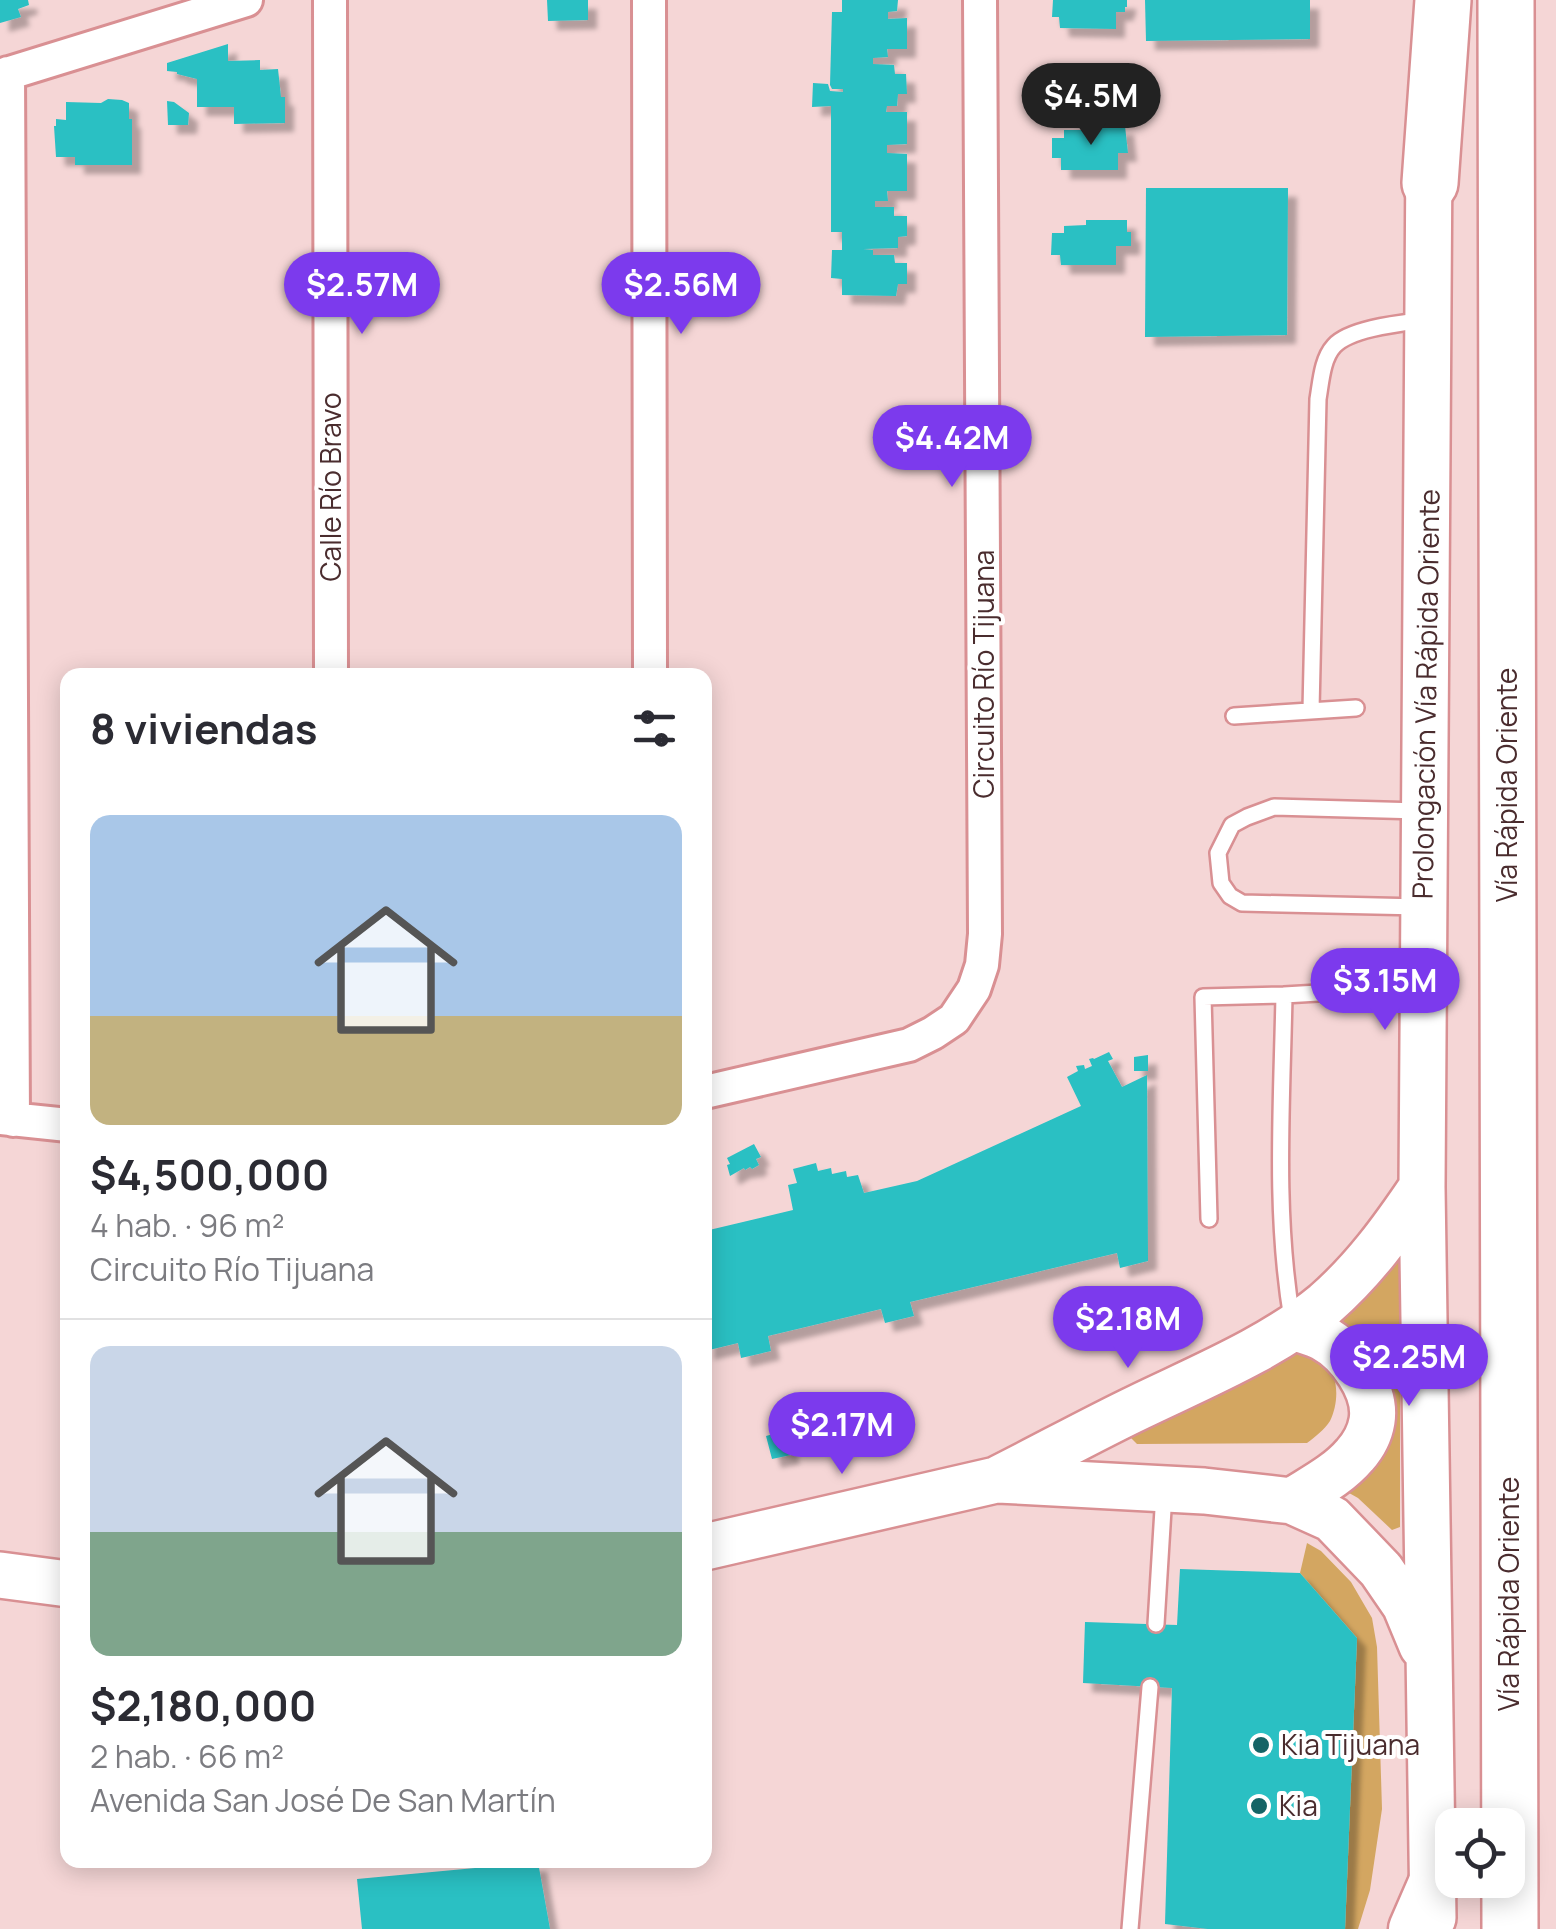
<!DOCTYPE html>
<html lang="es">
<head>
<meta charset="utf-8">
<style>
	body { margin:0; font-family:Manrope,sans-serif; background:#f7f7f7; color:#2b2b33; height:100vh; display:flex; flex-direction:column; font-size:38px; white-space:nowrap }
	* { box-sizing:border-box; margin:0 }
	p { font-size:32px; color:#7c7c81 }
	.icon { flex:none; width:55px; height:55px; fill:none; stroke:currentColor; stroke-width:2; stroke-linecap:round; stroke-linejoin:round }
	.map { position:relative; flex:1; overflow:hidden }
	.sheet { position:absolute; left:60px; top:668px; width:652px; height:1200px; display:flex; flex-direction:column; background:#fff; border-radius:20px; box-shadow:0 5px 25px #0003 }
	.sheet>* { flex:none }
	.controls { position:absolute; left:1435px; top:1808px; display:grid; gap:20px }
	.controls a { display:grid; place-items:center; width:90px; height:90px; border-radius:20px; background:#fff; box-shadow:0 5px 25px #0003; font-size:50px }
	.price { position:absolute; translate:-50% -85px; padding:0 22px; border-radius:35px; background:#7c3aed; color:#fff; font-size:32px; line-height:65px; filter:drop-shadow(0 2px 5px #0008) }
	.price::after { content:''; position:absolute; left:50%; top:60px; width:30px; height:22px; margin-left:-15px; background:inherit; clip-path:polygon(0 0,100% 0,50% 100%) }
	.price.on { background:#222; color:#fff }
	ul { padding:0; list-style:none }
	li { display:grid; align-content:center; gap:20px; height:530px; padding:0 30px }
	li+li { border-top:2px solid #e1e1e2 }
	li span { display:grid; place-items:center; height:310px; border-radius:20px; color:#555 }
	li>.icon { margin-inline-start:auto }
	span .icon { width:180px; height:180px; fill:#fffc; stroke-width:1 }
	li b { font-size:42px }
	h2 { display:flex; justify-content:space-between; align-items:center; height:120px; padding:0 30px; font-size:42px }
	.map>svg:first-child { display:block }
	.green { fill:#d3a661 }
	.building { fill:#29c0c3; filter:url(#shadow) }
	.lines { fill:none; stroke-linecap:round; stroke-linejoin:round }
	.lane-casing { stroke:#d99093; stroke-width:20 }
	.street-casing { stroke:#d99093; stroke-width:38 }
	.secondary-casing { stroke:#d99093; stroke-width:50 }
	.primary-casing { stroke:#d99093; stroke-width:55 }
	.highway-casing { stroke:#d99093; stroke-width:60 }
	.lane { stroke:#fff; stroke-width:15 }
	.street { stroke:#fff; stroke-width:32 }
	.secondary { stroke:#fff; stroke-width:45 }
	.primary { stroke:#fff; stroke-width:50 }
	.highway { stroke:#fff; stroke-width:55 }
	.poi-dot { fill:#156466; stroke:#fff; stroke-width:4 }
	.labels { text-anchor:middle; stroke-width:8; stroke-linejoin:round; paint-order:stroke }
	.street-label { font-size:28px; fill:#4a2c2e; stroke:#fff }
	.poi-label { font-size:28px; fill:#4a2c2e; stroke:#fff; text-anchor:start }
</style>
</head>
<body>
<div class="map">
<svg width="1556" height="1929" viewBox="0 0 1556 1929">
	<defs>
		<filter id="shadow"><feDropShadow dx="9" dy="9" stdDeviation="2.5" flood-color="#0004"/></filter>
	</defs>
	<rect width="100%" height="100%" fill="#f5d6d6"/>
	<path class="green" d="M 1400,1253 L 1400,1527 L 1392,1530 L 1358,1498 L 1333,1484 L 1368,1353 L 1332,1312 Z
		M 1291,1350 C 1301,1353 1314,1355 1322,1361 C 1340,1373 1339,1403 1330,1421 C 1325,1429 1315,1437 1307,1443 L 1137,1444 L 1129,1436 Z
		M 1307,1543 L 1321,1551 L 1351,1582 L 1372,1618 L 1377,1647 L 1382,1809 L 1370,1890 L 1358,1929 L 1345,1929 L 1357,1638 L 1300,1573 Z"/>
	<path class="building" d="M 0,0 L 28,0 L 29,5 L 18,9 L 21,17 L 0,23 Z
		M 547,0 L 588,0 L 588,20 L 548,21 Z
		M 842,0 L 898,0 L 897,11 L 888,12 L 888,19 L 907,18 L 907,49 L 887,49 L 888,57 L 873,58 L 873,64 L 894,65 L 895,74 L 906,74 L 907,94 L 898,94 L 897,106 L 887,106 L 886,112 L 907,112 L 907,144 L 887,145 L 887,153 L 907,154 L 907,191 L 887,191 L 888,201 L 875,201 L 875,207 L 894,207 L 894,216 L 907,216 L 907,236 L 898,237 L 898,248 L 863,249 L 873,250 L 873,255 L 894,255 L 895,263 L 907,263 L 907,284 L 898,284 L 896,296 L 842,295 L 842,279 L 831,278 L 832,250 L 842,250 L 842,232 L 831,232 L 831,106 L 812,107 L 813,83 L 828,84 L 830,91 L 843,92 L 843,89 L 832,89 L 830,85 L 832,12 L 842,12 Z
		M 1053,0 L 1127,0 L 1127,7 L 1125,7 L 1125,12 L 1116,12 L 1116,29 L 1060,28 L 1059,17 L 1052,17 Z
		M 1145,0 L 1310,0 L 1310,39 L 1146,41 Z
		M 228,44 L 228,61 L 260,60 L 260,70 L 278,69 L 281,97 L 285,97 L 285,123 L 234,124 L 234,107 L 197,107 L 197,79 L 177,74 L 177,72 L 167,71 L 167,63 Z
		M 108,99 L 122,100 L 129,103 L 129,119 L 132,119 L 132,165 L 75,165 L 75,157 L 56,157 L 54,126 L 56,126 L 56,119 L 66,120 L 66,102 L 101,103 Z
		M 167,101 L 174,102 L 189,113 L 188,125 L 168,125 Z
		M 1125,126 L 1128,153 L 1118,153 L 1118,170 L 1061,170 L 1061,158 L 1052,158 L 1052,138 L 1064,138 L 1064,130 L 1087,130 L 1086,127 Z
		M 1146,188 L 1288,188 L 1287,335 L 1145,337 Z
		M 1086,220 L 1127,220 L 1127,232 L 1131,232 L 1131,246 L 1116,246 L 1116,265 L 1061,265 L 1060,255 L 1051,255 L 1052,233 L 1064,233 L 1064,226 L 1086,225 Z
		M 1109,1052 L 1113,1059 L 1108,1061 L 1122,1087 L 1147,1075 L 1148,1261 L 1120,1268 L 1117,1253 L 910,1302 L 914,1316 L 885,1323 L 881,1309 L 768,1336 L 771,1351 L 741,1358 L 738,1343 L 705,1351 L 705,1231 L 793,1210 L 788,1185 L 797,1183 L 793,1169 L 816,1163 L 818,1171 L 831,1168 L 832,1174 L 846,1171 L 847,1177 L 858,1175 L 864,1193 L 917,1181 L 1081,1106 L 1067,1077 L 1078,1071 L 1076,1066 L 1084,1065 L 1085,1069 L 1092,1066 L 1089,1059 L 1093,1058 L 1094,1059 Z
		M 1148,1055 L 1148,1071 L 1134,1071 L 1134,1057 Z
		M 754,1144 L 761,1157 L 756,1159 L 759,1165 L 752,1169 L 750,1167 L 745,1170 L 744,1168 L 730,1176 L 727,1165 L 730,1164 L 727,1158 Z
		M 784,1431 L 791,1455 L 772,1459 L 766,1436 Z
		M 1180,1569 L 1300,1573 L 1357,1638 L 1345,1929 L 1208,1929 L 1165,1924 L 1172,1688 L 1083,1683 L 1085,1622 L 1177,1625 Z
		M 538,1862 L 550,1929 L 362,1929 L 357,1879 Z"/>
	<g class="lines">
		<g class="lane-casing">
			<path id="lane" d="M 1311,710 L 1318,399 C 1321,382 1322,359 1334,346 C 1350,328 1403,323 1425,320
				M 1234,716 L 1356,708
				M 1420,811 L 1274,807 L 1247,817 L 1232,825 L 1218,853 L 1221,883 L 1230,896 L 1242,903 L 1421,907
				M 1209,1219 L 1203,997 L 1284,995
				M 1292,1319 C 1274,1212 1282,1103 1284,995 L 1421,987
				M 1156,1624 L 1164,1493
				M 1130,1929 L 1150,1687"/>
		</g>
		<g class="street-casing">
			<path id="street" d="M 330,0 L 331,675
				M 649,0 L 650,675
				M 8,73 L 13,1120
				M 0,76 L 246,0
				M 705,1092 L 909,1045 L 933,1033 L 954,1019 L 974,989 L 982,965 L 985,934 L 980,0
				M 0,1118 L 68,1125"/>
		</g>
		<g class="secondary-casing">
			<path id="secondary" d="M 1429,152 L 1422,1187 L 1433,1918
				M 998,1480 L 1204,1491 L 1292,1501 L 1332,1519 L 1381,1570 L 1405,1605 L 1422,1646
				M 1292,1501 C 1314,1487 1338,1475 1355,1455 C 1363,1446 1370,1433 1372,1421 C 1377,1390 1349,1352 1323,1338 C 1314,1333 1303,1331 1294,1327
				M 705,1547 L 996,1480 C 1044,1456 1091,1430 1139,1407 C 1201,1377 1272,1348 1325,1304 C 1364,1270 1393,1230 1422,1187
				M 0,1575 L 68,1584"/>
		</g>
		<g class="primary-casing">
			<path id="primary" d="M 1414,1929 L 1434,1883"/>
		</g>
		<g class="highway-casing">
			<path id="highway" d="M 1506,0 L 1510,1929
				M 1430,183 L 1443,0"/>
		</g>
		<use href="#lane" class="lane"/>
		<use href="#street" class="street"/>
		<use href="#secondary" class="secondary"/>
		<use href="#primary" class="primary"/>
		<use href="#highway" class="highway"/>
	</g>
	<g class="poi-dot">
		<circle cx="1261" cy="1745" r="10"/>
		<circle cx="1259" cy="1806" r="10"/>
	</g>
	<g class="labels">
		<g class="street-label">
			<text transform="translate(331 487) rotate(-90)" y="10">Calle Río Bravo</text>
			<text transform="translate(984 674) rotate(-90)" y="10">Circuito Río Tijuana</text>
			<text transform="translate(1426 694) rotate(-89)" y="10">Prolongación Vía Rápida Oriente</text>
			<text transform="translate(1507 785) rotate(-90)" y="10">Vía Rápida Oriente</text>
			<text transform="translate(1509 1594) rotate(-90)" y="10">Vía Rápida Oriente</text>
		</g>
		<g class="poi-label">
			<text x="1281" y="1755">Kia Tijuana</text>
			<text x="1279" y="1816">Kia</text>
		</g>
	</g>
</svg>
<div class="controls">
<a><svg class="icon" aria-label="locate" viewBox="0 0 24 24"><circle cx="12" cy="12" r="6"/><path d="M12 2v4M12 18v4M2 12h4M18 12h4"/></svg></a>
</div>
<b class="price on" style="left:1091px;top:148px">$4.5M</b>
<b class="price" style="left:362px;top:337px">$2.57M</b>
<b class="price" style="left:681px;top:337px">$2.56M</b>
<b class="price" style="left:952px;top:490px">$4.42M</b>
<b class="price" style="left:1385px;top:1033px">$3.15M</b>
<b class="price" style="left:1128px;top:1371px">$2.18M</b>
<b class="price" style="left:1409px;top:1409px">$2.25M</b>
<b class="price" style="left:842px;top:1477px">$2.17M</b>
<section class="sheet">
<h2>8 viviendas<svg class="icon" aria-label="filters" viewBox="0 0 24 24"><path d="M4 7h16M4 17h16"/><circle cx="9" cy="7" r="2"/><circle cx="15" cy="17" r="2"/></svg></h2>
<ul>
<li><span style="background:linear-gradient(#a9c7e8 65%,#c2b280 0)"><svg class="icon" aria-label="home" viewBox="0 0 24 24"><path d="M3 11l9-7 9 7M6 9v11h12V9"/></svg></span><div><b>$4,500,000</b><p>4 hab. · 96 m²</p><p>Circuito Río Tijuana</p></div></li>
<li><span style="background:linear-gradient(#c9d6e8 60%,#7fa58c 0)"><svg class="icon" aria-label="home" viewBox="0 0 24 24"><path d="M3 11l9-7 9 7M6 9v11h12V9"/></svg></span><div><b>$2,180,000</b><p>2 hab. · 66 m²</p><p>Avenida San José De San Martín</p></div></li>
</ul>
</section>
</div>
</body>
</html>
